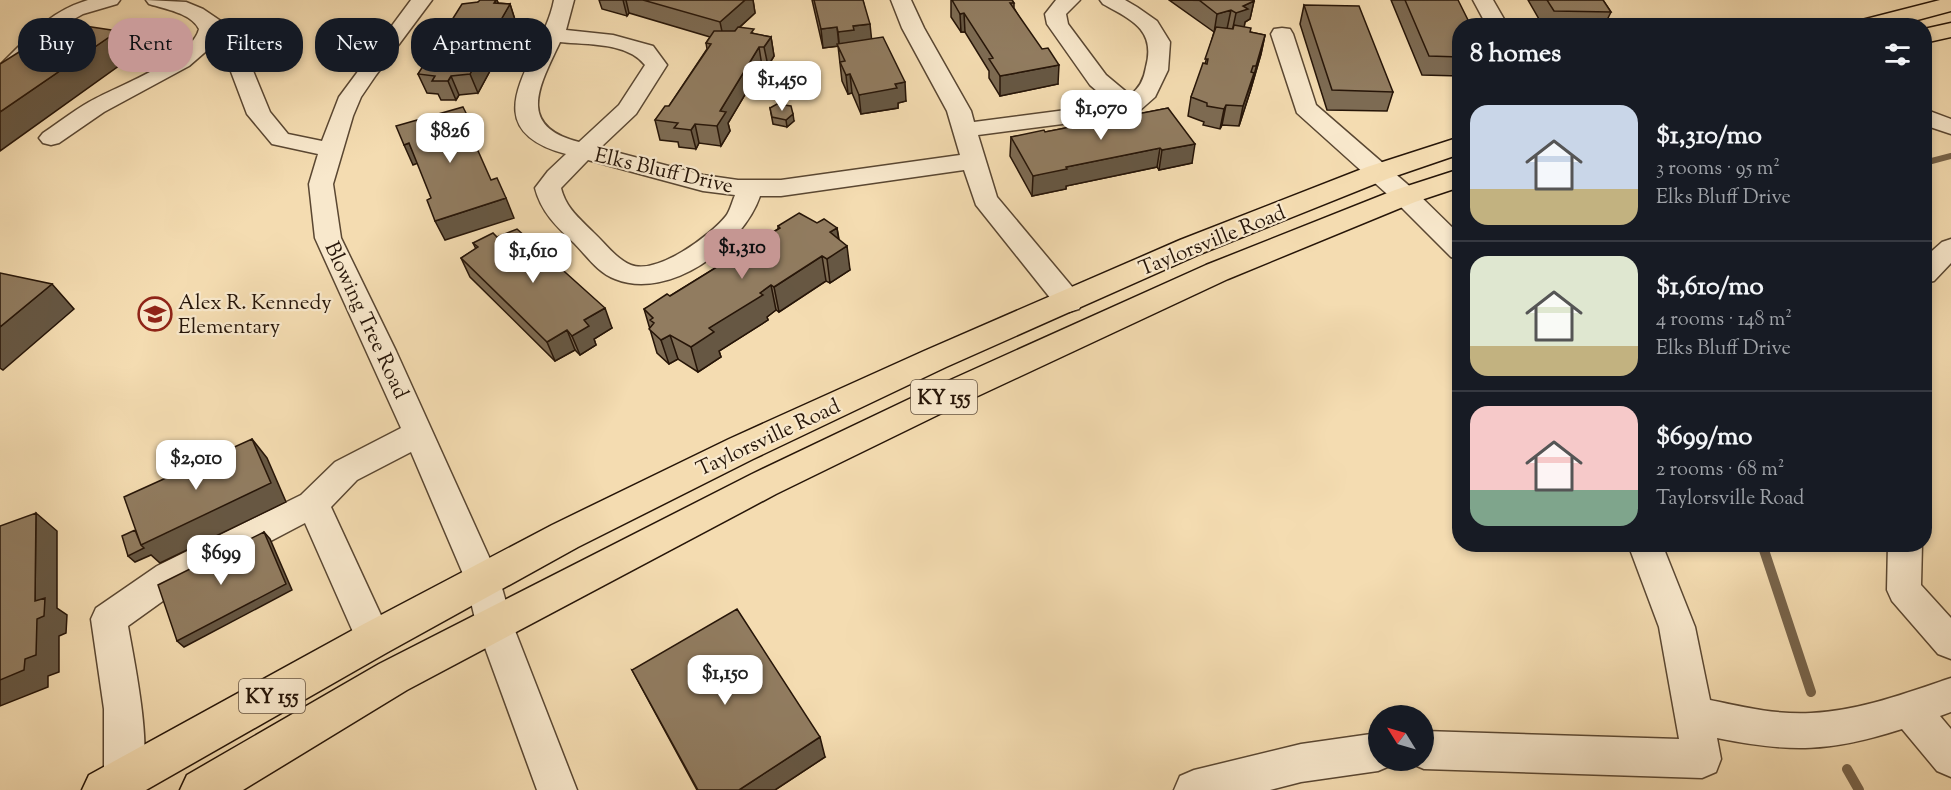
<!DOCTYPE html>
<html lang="en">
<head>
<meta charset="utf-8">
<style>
	body { margin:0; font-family:"Sorts Mill Goudy",serif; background:#20242c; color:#f1f3f6; height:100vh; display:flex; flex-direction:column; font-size:22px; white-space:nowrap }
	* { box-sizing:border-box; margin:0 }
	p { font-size:20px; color:#9ea1a6 }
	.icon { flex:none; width:33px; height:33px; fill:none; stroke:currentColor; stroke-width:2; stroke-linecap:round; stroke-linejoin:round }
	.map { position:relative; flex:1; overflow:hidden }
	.drawer { position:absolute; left:1452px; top:18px; width:480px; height:534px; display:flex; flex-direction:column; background:#171b24; border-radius:24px; box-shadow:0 3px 9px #0003 }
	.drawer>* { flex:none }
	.top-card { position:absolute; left:18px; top:18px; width:570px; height:54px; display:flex; gap:12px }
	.needle { width:39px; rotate:307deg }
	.buttons { position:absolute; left:1368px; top:705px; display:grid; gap:12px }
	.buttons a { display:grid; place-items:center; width:66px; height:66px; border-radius:50%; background:#171b24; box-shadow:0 3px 9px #0003; font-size:30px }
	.price { position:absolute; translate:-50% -51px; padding:0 14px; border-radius:12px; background:#fff; color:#222; font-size:20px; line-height:39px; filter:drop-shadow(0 2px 3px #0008) }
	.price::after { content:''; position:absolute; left:50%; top:36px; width:18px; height:14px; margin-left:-9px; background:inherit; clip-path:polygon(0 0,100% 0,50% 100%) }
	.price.on { background:#c59692; color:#111 }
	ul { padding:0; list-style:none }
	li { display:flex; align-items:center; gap:18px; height:150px; padding:0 18px }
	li+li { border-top:2px solid #363941 }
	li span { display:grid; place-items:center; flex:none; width:168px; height:120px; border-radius:18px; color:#555 }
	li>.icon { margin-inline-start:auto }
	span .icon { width:72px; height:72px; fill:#fffc; stroke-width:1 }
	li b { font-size:26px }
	h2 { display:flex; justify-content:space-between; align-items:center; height:72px; padding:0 18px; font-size:26px }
	.pill { padding:0 21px; border-radius:24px; background:#171b24; box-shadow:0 3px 9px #0003; font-size:21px; line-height:54px }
	.pill.on { background:#c59692; color:#111 }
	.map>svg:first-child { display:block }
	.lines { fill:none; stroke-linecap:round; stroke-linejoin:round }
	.stream-far1 { stroke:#78644b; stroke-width:6 }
	.stream { stroke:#78644b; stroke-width:10 }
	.minor-casing { stroke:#5a4732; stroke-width:3 }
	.major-casing { stroke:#261508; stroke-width:3 }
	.minor { fill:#f8e8cc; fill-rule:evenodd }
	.major { fill:#f4dcb1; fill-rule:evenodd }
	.wall { fill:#7d6b53; stroke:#261508; stroke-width:1.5 }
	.shaded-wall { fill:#665743; stroke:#261508; stroke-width:1.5 }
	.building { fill:#917c60; stroke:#261508; stroke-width:1.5 }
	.labels { text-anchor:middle; stroke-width:4.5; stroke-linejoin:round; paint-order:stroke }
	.shield { fill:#f8e8cc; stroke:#655443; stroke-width:1.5 }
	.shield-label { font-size:20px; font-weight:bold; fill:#261508 }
	.street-label { font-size:21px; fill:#261508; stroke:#f8e8cc }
	.poi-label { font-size:21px; fill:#261508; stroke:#f8e8cc; text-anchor:start }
</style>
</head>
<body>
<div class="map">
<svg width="1951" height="790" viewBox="0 0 1951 790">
	<rect width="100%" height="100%" fill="#f4dcb1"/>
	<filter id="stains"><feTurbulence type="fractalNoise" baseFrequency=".00333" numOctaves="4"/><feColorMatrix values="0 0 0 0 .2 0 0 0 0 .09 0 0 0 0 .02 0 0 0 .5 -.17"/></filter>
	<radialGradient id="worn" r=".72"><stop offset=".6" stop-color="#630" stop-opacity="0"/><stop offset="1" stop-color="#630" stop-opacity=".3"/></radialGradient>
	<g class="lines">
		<path class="stream-far1" d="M 1924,163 L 1951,156"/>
		<path class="stream" d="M 1762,544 L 1811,692
			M 1847,769 L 1859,790"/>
		<g class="minor-casing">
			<path id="minor" d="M 88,0 L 120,0 L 117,4 L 83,14 L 67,23 L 8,82 L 0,84 L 0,65 C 29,37 48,12 88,0 Z
				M 146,0 L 186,2 L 203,9 L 237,32 L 270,112 L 288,134 L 322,141 L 339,97 L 411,0 L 432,0 L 376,75 L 361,97 L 353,116 L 333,184 L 341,238 L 396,351 L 500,581 L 512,623 L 577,790 L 537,790 L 476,623 L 466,581 L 411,452 L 357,480 L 331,507 L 392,639 L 387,650 L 374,655 L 361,650 L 305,523 L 181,588 L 128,626 C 135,666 154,754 139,790 L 109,790 L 104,778 L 104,709 L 91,619 L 96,608 L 157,566 L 301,495 L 335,462 L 401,428 L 315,238 L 309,184 L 318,154 L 272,144 L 247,114 L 219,40 L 189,66 L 104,112 L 59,143 L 51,145 L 43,143 L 39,138 L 43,133 C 58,123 73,111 89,102 C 117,86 191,60 199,29 C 191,13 165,9 149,4 Z
				M 554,0 L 574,0 L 566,30 L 613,35 L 653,46 L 667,65 L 636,114 L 600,148 L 703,175 L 738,180 L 781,180 L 960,155 L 947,111 L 902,28 L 891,0 L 911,0 L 924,28 L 971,111 L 974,122 L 1112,104 L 1090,85 L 1047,24 L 1045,14 L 1056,0 L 1080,0 L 1066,14 L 1068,24 L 1106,75 L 1130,95 C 1140,88 1144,79 1146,67 C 1156,30 1132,20 1103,4 L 1100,0 L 1125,0 L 1137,7 L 1157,21 L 1170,42 L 1168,70 L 1155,97 L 1138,112 L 1117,117 L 978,135 L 997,197 L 1079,295 L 1083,302 L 1079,309 L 1069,312 L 1059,309 L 976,205 L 964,170 L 781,196 L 760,196 C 743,246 669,301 615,279 C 598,273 587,256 574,243 C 557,227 541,212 535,188 L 548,171 L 566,154 C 466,127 543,59 554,0 ZM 560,42 C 587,45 627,42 645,65 L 619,105 L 579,142 C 515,126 540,85 560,42 ZM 588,160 L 703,191 L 735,195 C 732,202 730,211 726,216 C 710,236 657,275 631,265 C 616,259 605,243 593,232 C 579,218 566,208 561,188 Z
				M 1473,0 L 1493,0 L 1508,26 L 1487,26 Z
				M 1282,28 L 1290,29 L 1293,34 L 1316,105 L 1414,190 L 1460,235 L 1460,260 L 1451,257 L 1396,202 L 1297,113 L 1271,34 L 1274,29 Z
				M 1924,109 L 1951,119 L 1951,134 L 1924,125 Z
				M 1951,239 L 1951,263 L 1934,281 L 1924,283 L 1924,258 L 1942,242 Z
				M 1628,544 L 1662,544 L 1695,627 L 1710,700 C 1743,707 1777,715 1811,713 C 1859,711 1906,693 1951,678 L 1951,712 L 1940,716 L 1951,729 L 1951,777 L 1937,771 L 1902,729 C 1830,752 1791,753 1717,738 L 1721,759 L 1716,772 L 1702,778 L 1424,769 L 1410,763 L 1409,760 L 1424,760 L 1424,731 L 1679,739 L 1659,627 Z
				M 1888,544 L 1922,544 L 1921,585 L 1951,618 L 1951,659 L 1938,654 L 1892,601 L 1887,590 Z
				M 1378,733 L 1378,760 L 1394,760 L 1392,765 L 1378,771 L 1301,782 L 1270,790 L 1174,790 L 1180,776 L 1194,770 L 1301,744 Z"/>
		</g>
		<g class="major-casing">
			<path id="major" d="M 1940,0 L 1951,0 L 1951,11 L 1895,26 L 1855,26 L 1858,21 Z
				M 1951,23 L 1951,37 L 1924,43 L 1924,29 Z
				M 1460,137 L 1460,154 L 1387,179 L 1200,254 L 946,367 L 753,459 L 578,547 L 388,652 L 146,790 L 82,790 L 89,775 L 360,626 L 552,525 L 729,439 L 924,351 L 1180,240 L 1367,167 Z
				M 1460,169 L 1460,187 L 1415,202 L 1228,279 L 950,409 L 776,494 L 407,690 L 243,790 L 180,790 L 187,775 L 379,664 L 752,474 L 926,391 L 1206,265 L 1395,190 Z"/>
		</g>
		<use href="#minor" class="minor"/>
		<use href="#major" class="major"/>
	</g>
	<path class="wall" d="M 497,0 L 498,3 L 510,4 L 516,23 L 478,93 L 459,95 L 456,100 L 441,100 L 438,94 L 427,93 L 418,74 L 478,2 Z
		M 599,0 L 753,0 L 755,13 L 739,28 L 755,34 L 771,37 L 774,56 L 768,66 L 762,66 L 728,123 L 730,131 L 721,146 L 699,143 L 696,149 L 679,147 L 678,142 L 660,140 L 655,120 L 669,106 L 707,49 L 706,43 L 710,37 L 629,13 L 627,16 L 602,9 Z
		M 812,0 L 863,0 L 871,39 L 906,101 L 898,103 L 898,108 L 861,114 L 852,93 L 848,94 L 842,81 L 838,46 L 823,48 Z
		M 951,0 L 1012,0 L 1014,3 L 1014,8 L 1058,84 L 1000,96 L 989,78 L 989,71 L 965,32 L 961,32 L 951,17 Z
		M 1169,0 L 1254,1 L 1250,19 L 1245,22 L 1244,27 L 1250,32 L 1265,35 L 1261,54 L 1250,92 L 1239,126 L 1222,125 L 1220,129 L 1203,125 L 1204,122 L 1188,116 L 1191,97 L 1205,64 L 1214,32 Z
		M 1391,0 L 1458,0 L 1460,26 L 1460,76 L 1422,75 Z
		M 1528,0 L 1603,0 L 1611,12 L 1604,26 L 1543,26 Z
		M 1304,5 L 1393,92 L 1387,111 L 1327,110 L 1300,24 Z
		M 770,108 L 794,121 L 787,127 L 773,124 Z
		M 1168,108 L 1192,163 L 1159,170 L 1157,167 L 1066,186 L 1066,189 L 1032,196 L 1010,156 L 1011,137 L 1045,132 Z
		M 817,223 L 837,228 L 839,239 L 850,270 L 830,283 L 826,281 L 779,312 L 776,310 L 767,317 L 768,320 L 719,351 L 721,357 L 698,372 L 678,359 L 669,364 L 657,353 L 644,309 L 670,296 L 778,229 L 778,226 Z
		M 497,237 L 612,328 L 594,339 L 596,345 L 580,355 L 575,350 L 555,361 L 470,277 L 461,258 L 476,249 L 473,243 Z
		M 632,670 L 825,757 L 775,790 L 697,790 Z"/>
	<path class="shaded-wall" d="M 496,0 L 497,0 L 503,16 L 510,4 L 516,23 L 478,93 L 470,74 Z
		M 623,0 L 626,0 L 629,13 L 627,16 Z
		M 745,0 L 753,0 L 755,13 L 724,41 L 720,22 Z
		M 1254,1 L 1250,19 L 1245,22 L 1244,28 L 1232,32 L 1236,13 L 1243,6 Z
		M 1231,10 L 1227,29 L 1214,33 L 1217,14 Z
		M 964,13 L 965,32 L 961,32 L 960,14 Z
		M 870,24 L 872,43 L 840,51 L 838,32 L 853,26 Z
		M 837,27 L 839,46 L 823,48 L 821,29 Z
		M 118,31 L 134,55 L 0,151 L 0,112 Z
		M 1265,35 L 1261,54 L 1250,92 L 1239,126 L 1243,106 L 1254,75 Z
		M 771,37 L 774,56 L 768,66 L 764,47 Z
		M 759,47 L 762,66 L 728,123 L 730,131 L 721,146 L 717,126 L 720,111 Z
		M 1059,65 L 1058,84 L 1000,96 L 1000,76 Z
		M 850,74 L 852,93 L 848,94 L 846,75 Z
		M 451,76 L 459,95 L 456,100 L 448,81 Z
		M 905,82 L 906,101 L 898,103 L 898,108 L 861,114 L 859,95 L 895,84 Z
		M 1226,105 L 1222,125 L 1220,129 L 1224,109 Z
		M 793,114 L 794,121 L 787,127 L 786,120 Z
		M 695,124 L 699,143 L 696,149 L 691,130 Z
		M 472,125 L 480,144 L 475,146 L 467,126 Z
		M 409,143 L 418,163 L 413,165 L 404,145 Z
		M 1195,144 L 1192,163 L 1159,170 L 1162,150 Z
		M 1160,148 L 1157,167 L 1066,186 L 1066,189 L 1032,196 L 1033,176 L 1066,167 Z
		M 506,198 L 514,218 L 445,240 L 435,221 Z
		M 837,228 L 840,250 L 847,246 L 850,270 L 830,283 L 827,259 L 830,232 Z
		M 822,256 L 826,281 L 779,312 L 774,287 Z
		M 52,284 L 74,309 L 3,370 L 0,368 L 0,327 Z
		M 771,285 L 776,310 L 767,317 L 768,320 L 719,351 L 721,357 L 698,372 L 691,347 L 709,328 Z
		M 605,308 L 612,328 L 594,339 L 596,345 L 580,355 L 572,336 L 584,320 Z
		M 567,330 L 575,350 L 555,361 L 547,342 Z
		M 670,335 L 678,359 L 669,364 L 661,340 Z
		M 252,439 L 267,458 L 286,502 L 160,563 L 151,555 L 135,562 L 128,556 Z
		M 36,513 L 57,531 L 57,608 L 67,615 L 66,633 L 59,636 L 59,672 L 48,676 L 48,687 L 0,706 L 0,680 L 25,659 L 35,601 Z
		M 264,532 L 270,539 L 292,590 L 184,647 L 177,641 Z
		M 820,737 L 825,757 L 775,790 L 739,790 Z"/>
	<path class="building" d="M 480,0 L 496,0 L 494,3 L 510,4 L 470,74 L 451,76 L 448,81 L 432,81 L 435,76 L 418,74 L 462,4 L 478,2 Z
		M 643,0 L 745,0 L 720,22 Z
		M 814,0 L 863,0 L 870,24 L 853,26 L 854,30 L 838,32 L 837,27 L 821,29 Z
		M 952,0 L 1012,0 L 1014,3 L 1010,3 L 1042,49 L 1048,48 L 1059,65 L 1000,76 L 989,59 L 993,58 L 964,13 L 960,14 Z
		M 1199,0 L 1253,0 L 1254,1 L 1243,6 L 1248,9 L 1236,13 L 1231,10 L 1217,14 Z
		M 1405,0 L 1458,0 L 1471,26 L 1460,26 L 1460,57 L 1429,56 Z
		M 1547,0 L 1603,0 L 1611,12 L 1554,11 Z
		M 1304,5 L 1359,6 L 1393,92 L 1332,90 Z
		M 65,23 L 118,31 L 0,112 L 0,64 Z
		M 1234,25 L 1251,28 L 1250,32 L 1265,35 L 1256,66 L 1253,66 L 1251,72 L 1254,73 L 1243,106 L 1226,105 L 1224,109 L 1207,106 L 1207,103 L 1191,97 L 1203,63 L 1207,64 L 1208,59 L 1205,59 L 1216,27 L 1233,29 Z
		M 738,27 L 754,29 L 751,33 L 771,37 L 764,47 L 759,47 L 720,111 L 726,112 L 717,126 L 695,124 L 691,130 L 674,128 L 678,123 L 655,120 L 665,106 L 669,106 L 711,44 L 706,43 L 714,31 L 735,31 Z
		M 883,37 L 905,82 L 895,84 L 897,88 L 859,95 L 850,74 L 846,75 L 840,62 L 845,61 L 837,44 Z
		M 777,104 L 791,106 L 793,114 L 786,120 L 772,117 L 770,108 Z
		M 463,107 L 472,125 L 467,126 L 491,180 L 497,178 L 506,198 L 435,221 L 427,200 L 431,198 L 409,143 L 404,145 L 396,126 Z
		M 1168,108 L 1195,144 L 1162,150 L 1160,148 L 1066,167 L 1067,169 L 1033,176 L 1011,137 L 1044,130 L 1045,132 Z
		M 799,213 L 817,223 L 824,219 L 837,228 L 830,232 L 847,246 L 827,259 L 822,256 L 774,287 L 771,285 L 760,293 L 763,295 L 709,328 L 714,332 L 691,347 L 670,335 L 661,340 L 649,329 L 654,323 L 650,320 L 653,318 L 644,309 L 667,294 L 670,296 L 780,228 L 778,226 Z
		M 517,229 L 605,308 L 584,320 L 589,326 L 572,336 L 567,330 L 547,342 L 461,258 L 478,247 L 473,243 L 493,233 L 497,237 Z
		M 0,273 L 52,284 L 0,327 Z
		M 252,439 L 271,483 L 141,545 L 124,497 Z
		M 36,513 L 35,601 L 45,598 L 44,616 L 37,619 L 36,655 L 25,659 L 24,670 L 0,680 L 0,526 Z
		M 135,530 L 141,545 L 144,548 L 128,556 L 122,536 Z
		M 264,532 L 286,584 L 177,641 L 158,585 Z
		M 737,609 L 820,737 L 739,790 L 698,790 L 632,670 Z"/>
	<defs>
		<g id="school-ring" transform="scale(1.725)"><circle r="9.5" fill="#f8e8cc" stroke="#8f2418" stroke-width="1.5"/><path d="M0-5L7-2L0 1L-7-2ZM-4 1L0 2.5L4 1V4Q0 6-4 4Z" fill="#8f2418"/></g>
	</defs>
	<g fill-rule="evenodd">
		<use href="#school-ring" x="155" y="314"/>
	</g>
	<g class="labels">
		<g class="shield">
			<rect x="911" y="380" width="66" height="34" rx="4.5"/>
			<rect x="239" y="679" width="66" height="34" rx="4.5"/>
		</g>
		<g class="shield-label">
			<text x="944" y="404">KY 155</text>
			<text x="272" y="703">KY 155</text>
		</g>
		<g class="street-label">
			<text transform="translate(664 170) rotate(13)" y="7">Elks Bluff Drive</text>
			<text transform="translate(1212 240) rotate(-22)" y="7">Taylorsville Road</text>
			<text transform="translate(367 320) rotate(65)" y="7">Blowing Tree Road</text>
			<text transform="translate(768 437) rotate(-25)" y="7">Taylorsville Road</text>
		</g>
		<g class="poi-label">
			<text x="178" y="309">Alex R. Kennedy<tspan x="178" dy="24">Elementary</tspan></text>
		</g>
	</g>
	<rect width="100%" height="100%" filter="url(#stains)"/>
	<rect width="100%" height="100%" fill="url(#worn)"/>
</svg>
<div class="buttons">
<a><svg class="needle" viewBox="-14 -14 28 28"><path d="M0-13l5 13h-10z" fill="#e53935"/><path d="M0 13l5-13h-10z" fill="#9ea1a6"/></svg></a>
</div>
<b class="price" style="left:782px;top:112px">$1,450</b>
<b class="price" style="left:1101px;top:141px">$1,070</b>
<b class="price" style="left:450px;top:164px">$826</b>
<b class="price on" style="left:742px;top:280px">$1,310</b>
<b class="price" style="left:533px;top:284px">$1,610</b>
<b class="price" style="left:196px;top:491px">$2,010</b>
<b class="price" style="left:221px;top:586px">$699</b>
<b class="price" style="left:725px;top:706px">$1,150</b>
<div class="top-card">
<a class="pill">Buy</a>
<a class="pill on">Rent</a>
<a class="pill">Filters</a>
<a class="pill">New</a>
<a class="pill">Apartment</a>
</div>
<section class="drawer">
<h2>8 homes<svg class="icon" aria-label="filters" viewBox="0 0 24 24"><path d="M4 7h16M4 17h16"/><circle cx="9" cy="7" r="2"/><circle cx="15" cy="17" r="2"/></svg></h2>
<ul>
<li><span style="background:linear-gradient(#c9d6e8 70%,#c2b280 0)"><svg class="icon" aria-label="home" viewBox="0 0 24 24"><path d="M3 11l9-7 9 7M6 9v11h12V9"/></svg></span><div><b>$1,310/mo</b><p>3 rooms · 95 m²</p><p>Elks Bluff Drive</p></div></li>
<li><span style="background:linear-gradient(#dfe7d0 75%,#c2b280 0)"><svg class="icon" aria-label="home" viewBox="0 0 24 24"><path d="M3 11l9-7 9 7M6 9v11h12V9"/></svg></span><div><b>$1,610/mo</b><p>4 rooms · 148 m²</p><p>Elks Bluff Drive</p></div></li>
<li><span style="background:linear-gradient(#f6c9c9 70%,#7fa58c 0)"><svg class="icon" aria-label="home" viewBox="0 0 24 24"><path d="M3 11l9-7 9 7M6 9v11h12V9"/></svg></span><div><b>$699/mo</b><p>2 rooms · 68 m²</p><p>Taylorsville Road</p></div></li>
</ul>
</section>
</div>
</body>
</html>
